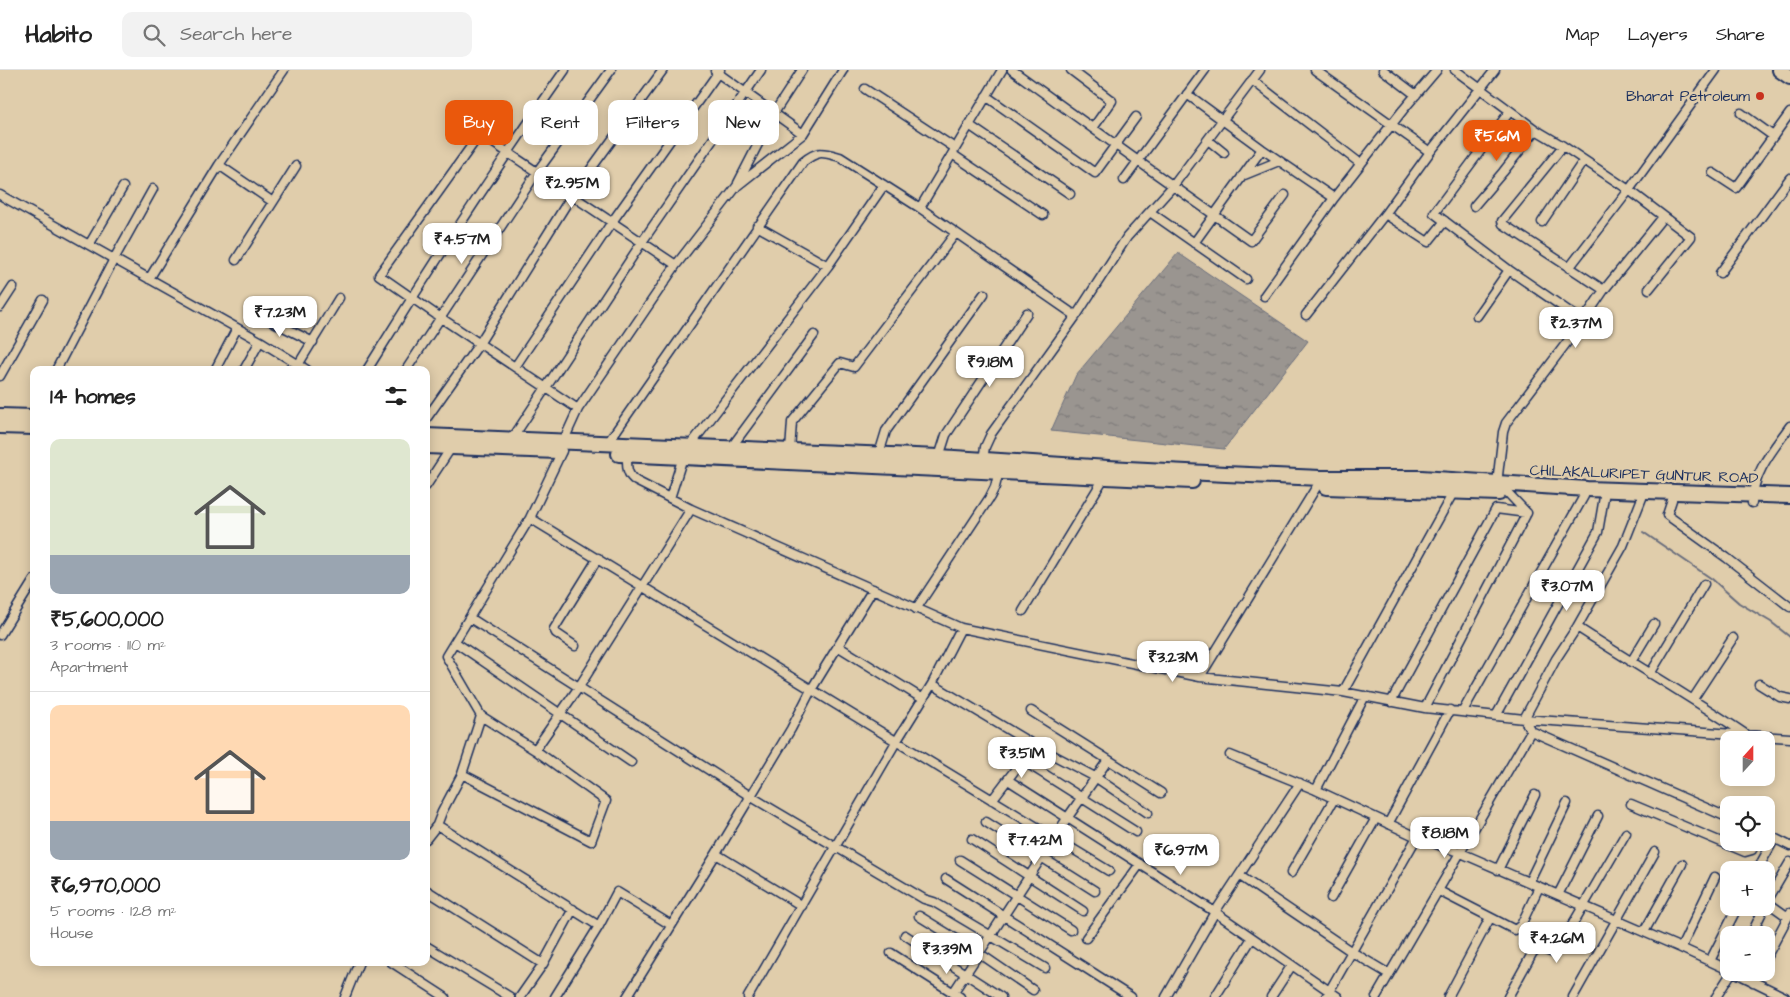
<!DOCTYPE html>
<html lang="en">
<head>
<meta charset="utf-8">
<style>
	body { margin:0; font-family:"Architects Daughter",sans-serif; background:#f2f2f2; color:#222; height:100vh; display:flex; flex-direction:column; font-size:19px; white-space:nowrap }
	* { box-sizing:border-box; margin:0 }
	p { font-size:16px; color:#767676 }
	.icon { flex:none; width:28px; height:28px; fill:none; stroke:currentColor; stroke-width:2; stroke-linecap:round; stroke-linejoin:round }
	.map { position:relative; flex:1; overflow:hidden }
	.drawer { position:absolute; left:30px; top:296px; width:400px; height:600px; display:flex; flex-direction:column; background:#fff; border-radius:10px; box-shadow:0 2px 12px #0003 }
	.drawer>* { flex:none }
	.top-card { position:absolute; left:445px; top:30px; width:475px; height:45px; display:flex; gap:10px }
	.needle { width:32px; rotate:21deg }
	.controls { position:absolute; left:1720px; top:661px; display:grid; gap:10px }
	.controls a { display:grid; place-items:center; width:55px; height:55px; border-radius:10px; background:#fff; box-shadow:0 2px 12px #0003; font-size:25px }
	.price { position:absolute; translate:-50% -42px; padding:0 11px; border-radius:10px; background:#fff; color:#222; font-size:16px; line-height:32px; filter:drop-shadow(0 1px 2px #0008) }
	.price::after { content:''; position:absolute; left:50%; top:30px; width:15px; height:11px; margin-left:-8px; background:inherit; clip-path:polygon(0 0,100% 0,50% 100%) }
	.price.selected { background:#ea580c; color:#fff }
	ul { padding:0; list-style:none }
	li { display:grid; align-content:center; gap:10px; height:265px; padding:0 20px }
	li+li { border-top:1px solid #e0e0e0 }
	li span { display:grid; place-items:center; height:155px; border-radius:10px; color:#555 }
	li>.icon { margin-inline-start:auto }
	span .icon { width:90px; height:90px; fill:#fffc; stroke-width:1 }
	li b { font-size:21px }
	h2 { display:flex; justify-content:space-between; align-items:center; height:60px; padding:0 20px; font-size:21px }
	.chip { padding:0 18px; border-radius:10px; background:#fff; box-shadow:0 2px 12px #0003; font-size:18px; line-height:45px }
	.chip.selected { background:#ea580c; color:#fff }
	header { display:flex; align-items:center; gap:30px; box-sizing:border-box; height:70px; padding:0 25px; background:#fff; border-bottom:1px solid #e0e0e0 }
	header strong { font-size:24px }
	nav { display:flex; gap:28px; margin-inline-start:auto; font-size:18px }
	.search { width:350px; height:45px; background:#f2f2f2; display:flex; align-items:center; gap:12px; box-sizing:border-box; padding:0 18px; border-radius:10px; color:#767676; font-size:19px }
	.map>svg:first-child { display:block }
	.water { fill:url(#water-ripples); stroke:#676c7c }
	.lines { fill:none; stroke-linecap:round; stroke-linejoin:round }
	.stream { stroke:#676c7c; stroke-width:2 }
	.minor-casing { stroke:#1b2f5e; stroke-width:11 }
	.trunk-casing { stroke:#1b2f5e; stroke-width:18 }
	.minor { stroke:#e0cdab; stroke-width:8 }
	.trunk { stroke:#e0cdab; stroke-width:14 }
	.poi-dot { fill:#c8321e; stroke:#e0cdab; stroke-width:2 }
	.labels { text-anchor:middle; stroke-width:5; stroke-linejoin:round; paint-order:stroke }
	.poi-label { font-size:15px; fill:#1b2f5e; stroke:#e0cdab; text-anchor:end }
	.street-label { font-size:15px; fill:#1b2f5e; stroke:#e0cdab }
</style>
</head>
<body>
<header>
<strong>Habito</strong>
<div class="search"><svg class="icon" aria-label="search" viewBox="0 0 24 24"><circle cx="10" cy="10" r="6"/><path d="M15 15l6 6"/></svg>Search here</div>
<nav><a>Map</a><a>Layers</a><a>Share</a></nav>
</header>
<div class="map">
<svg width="1790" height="927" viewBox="0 0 1790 927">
	<defs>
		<pattern id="water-ripples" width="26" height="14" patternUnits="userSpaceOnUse" patternTransform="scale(1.25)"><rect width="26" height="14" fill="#9a9590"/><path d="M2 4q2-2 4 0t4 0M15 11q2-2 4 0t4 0" fill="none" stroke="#7d7a79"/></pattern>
	</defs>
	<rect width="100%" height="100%" fill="#e0cdab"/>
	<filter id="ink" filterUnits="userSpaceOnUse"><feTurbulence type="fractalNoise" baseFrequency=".02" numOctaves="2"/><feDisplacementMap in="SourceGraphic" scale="10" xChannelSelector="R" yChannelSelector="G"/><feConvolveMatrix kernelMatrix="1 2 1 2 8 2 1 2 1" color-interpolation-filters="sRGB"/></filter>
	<g filter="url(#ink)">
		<path class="water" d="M 1178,183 L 1308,271 L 1224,379 L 1051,361 L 1076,305 Z"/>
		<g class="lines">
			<path class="stream" d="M 1643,462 L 1712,509 L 1739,533 L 1771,552 L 1790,567"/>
			<g class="minor-casing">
				<path id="minor" d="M 1012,0 L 1138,91 L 1251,171 L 1285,125
					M 1071,0 L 1112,31 L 1093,58
					M 1315,0 L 1430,82
					M 1383,0 L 1416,25
					M 1455,0 L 1536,60 L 1563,76 L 1629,120 L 1691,167 L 1649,219
					M 715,1 L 803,64
					M 1252,10 L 1361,94
					M 865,19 L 955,78
					M 1187,24 L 1262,79 L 1334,128
					M 986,26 L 1095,103 L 1136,47
					M 1510,41 L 1434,143 L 1509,200 L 1583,251
					M 1741,43 L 1773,66
					M 969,55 L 1070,124
					M 1208,70 L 1224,83
					M 1563,76 L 1502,151 L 1503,154 L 1604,220
					M 952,84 L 1043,145
					M 219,95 L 273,132
					M 1713,103 L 1736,118 L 1790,43
					M 1242,106 L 1279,91
					M 1124,110 L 1205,0
					M 738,113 L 774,43 L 802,0
					M 0,125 L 260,271 L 307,300
					M 1474,136 L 1503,102 L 1536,60
					M 920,138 L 1002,0
					M 1150,142 L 1246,209
					M 1385,144 L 1428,172 L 1445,151
					M 1542,152 L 1584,90
					M 757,156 L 828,196
					M 1194,173 L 1262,79
					M 89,175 L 123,117
					M 236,190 L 296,96
					M 1569,198 L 1629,120 L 1716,0
					M 1720,203 L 1790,108
					M 149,209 L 219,95 L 284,0
					M 1264,226 L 1334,128 L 1403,40 L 1437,0
					M 0,237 L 13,217
					M 258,244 L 313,272
					M 1306,245 L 1385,144 L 1430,82 L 1495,0
					M 1477,246 L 1509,200
					M 298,295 L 339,228
					M 515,297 L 612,152 L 720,0
					M 56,300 L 114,189 L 153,119
					M 215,300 L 237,258
					M 244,300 L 260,271
					M 367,300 C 430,198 496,98 565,0
					M 406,300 L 537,102 L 611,0
					M 0,306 L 43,230
					M 578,339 L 441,248 L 379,205 L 480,64 L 676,195
					M 426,349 L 479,274 L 572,125 L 663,0
					M 512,369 L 642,172 L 761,0
					M 563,372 L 578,339 L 676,195 L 737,116 L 803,64 L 843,0
					M 607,374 L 803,92 C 818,80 822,82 840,87 L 920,138 L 1076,246
					M 689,377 L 828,196 L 884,115
					M 730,379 L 814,265
					M 790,381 L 792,352 L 840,293 L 854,297 L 955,164
					M 627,384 C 627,395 626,405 636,411 L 691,439 L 961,558 L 1200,607 L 1343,622 L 1425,638 L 1524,649 L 1790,668
					M 879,384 L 886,361 L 984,224
					M 939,387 L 946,365 L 1027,243
					M 983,390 L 985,377 L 991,364 L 1076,246 L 1127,167 L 1173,116 L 1260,0
					M 1497,414 L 1503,362 L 1506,353 L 1583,251 L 1604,220 L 1663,147
					M 426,416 L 451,378
					M 670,428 L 683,387
					M 1642,428 L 1623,476 L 1577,557 L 1556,589 L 1524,649 L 1531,661 L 1729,748
					M 1672,430 L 1667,445 L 1727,488 L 1790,537
					M 1752,433 C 1753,402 1773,380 1790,356
					M 530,448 L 1109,801
					M 916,539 L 990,427 L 995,417 L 999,401
					M 1023,541 L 1104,408
					M 470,548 L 750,726 L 924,829 L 934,832 L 1045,898
					M 1577,557 C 1632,593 1689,626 1744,663
					M 0,565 L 34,510
					M 455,572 L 631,692
					M 575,576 L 556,563 L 554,559 L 598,488
					M 839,577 L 923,629
					M 1631,592 L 1654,554
					M 1650,604 L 1704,514
					M 1200,607 L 1317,416
					M 932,614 L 1034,675 L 1095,707 L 1148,743
					M 1759,614 L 1780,627 L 1790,629
					M 1343,622 L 1454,421
					M 1693,629 L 1733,568
					M 1391,632 L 1496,439 L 1527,443
					M 1425,638 L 1527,443 L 1508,423
					M 1031,641 L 1161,723
					M 1463,641 L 1584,426
					M 1496,646 L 1598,462 L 1604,427
					M 535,680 L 579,617 L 691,439
					M 1230,685 L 1316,720 L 1417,767 L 1461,783 L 1681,878 L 1729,900
					M 1022,690 L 1136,762
					M 462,704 L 591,771 L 606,731 L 535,680 L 481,646
					M 1008,710 L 1215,842 L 1338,927
					M 1316,720 L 1365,626
					M 992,730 L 1034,675
					M 1631,734 L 1745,782 L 1752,780 L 1755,772
					M 986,752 L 1095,821
					M 1388,754 L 1450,640
					M 437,755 L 599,856
					M 1766,764 L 1790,776
					M 426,769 L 437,755 L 442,742 L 462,704 L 481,646 L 446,586 L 530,448 L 562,381
					M 972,769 L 1083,841
					M 716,784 L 802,836
					M 960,790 L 1071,860
					M 1498,800 L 1535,725
					M 1757,800 L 1775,768
					M 1291,803 L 1334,729
					M 1240,806 L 1352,882 L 1389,904
					M 946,809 L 1131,927
					M 1529,812 L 1567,733
					M 426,820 L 543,894
					M 1439,821 L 1515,860 L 1521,855 L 1539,817
					M 1558,825 L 1598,746
					M 1331,828 L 1376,748
					M 1767,832 L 1788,847
					M 1766,833 L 1790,792
					M 919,846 L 979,883 L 1033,920
					M 1644,862 L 1682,794
					M 905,865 L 1001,927
					M 1751,865 L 1764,838
					M 1086,868 L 1140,794
					M 426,876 L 510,927
					M 1681,878 L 1715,807
					M 891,883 L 960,927
					M 1766,888 L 1790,843
					M 1710,891 L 1737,838
					M 391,892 L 445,927
					M 1734,902 L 1785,927
					M 1753,912 L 1758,902
					M 953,923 L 1068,747 L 1108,690
					M 345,927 L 359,892
					M 520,927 L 543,894 L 573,839
					M 555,927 L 599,856 L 617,822 L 671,855
					M 627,927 L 716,784 L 791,659 L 811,620 L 873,519
					M 748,927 L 896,672 L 932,614 L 961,558
					M 1166,927 L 1215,842 L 1300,713
					M 1215,927 L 1252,868
					M 1271,927 L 1292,895
					M 1326,927 L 1417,767
					M 1376,927 L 1531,661
					M 1448,927 L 1490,848
					M 1508,927 L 1533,882 L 1540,878 L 1554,883 L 1557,881 L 1626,763
					M 1573,927 L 1655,782
					M 1716,927 L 1732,902"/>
			</g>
			<g class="trunk-casing">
				<path id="trunk" d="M 1780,0 L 1790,7
					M 0,346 L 34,347
					M 0,356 L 34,357
					M 426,366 L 939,387 L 1108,398 L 1226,404 L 1321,408 L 1421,408 L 1587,419 L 1790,426
					M 426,376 L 558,381
					M 619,384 L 1192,411
					M 1326,417 L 1499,423"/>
			</g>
			<use href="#minor" class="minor"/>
			<use href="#trunk" class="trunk"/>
		</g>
	</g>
	<circle class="poi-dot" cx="1760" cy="26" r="5"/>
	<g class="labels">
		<g class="poi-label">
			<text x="1750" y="31">Bharat Petroleum</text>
		</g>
		<g class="street-label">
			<text transform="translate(1644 404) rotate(2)" y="5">CHILAKALURIPET GUNTUR ROAD</text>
		</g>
	</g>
</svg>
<div class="controls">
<a><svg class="needle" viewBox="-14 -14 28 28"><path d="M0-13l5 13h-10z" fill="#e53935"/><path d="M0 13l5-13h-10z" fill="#767676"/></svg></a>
<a><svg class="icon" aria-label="locate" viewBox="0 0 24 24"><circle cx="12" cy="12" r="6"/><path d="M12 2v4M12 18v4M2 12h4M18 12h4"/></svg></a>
<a>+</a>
<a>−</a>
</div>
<b class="price selected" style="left:1497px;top:92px">₹5.6M</b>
<b class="price" style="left:572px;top:139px">₹2.95M</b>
<b class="price" style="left:462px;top:195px">₹4.57M</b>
<b class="price" style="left:280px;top:268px">₹7.23M</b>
<b class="price" style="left:1576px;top:279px">₹2.37M</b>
<b class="price" style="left:990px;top:318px">₹9.18M</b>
<b class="price" style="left:1567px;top:542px">₹3.07M</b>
<b class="price" style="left:1173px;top:613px">₹3.23M</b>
<b class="price" style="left:1022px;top:709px">₹3.51M</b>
<b class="price" style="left:1445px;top:789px">₹8.18M</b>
<b class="price" style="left:1035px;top:796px">₹7.42M</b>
<b class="price" style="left:1181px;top:806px">₹6.97M</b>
<b class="price" style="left:1557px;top:894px">₹4.26M</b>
<b class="price" style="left:947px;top:905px">₹3.39M</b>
<div class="top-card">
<a class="chip selected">Buy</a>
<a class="chip">Rent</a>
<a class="chip">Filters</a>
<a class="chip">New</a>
</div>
<section class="drawer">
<h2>14 homes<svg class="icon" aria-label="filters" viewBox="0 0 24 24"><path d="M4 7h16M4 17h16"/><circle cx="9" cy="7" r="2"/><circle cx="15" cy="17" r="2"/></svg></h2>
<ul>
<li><span style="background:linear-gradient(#dfe7d0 75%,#9aa5b1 0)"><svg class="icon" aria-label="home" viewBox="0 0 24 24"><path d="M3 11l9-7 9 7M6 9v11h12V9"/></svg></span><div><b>₹5,600,000</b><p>3 rooms · 110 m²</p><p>Apartment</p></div></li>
<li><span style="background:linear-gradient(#ffd9b3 75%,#9aa5b1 0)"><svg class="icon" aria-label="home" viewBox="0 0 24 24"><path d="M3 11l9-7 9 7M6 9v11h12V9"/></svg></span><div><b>₹6,970,000</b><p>5 rooms · 128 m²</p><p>House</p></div></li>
</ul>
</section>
</div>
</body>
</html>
